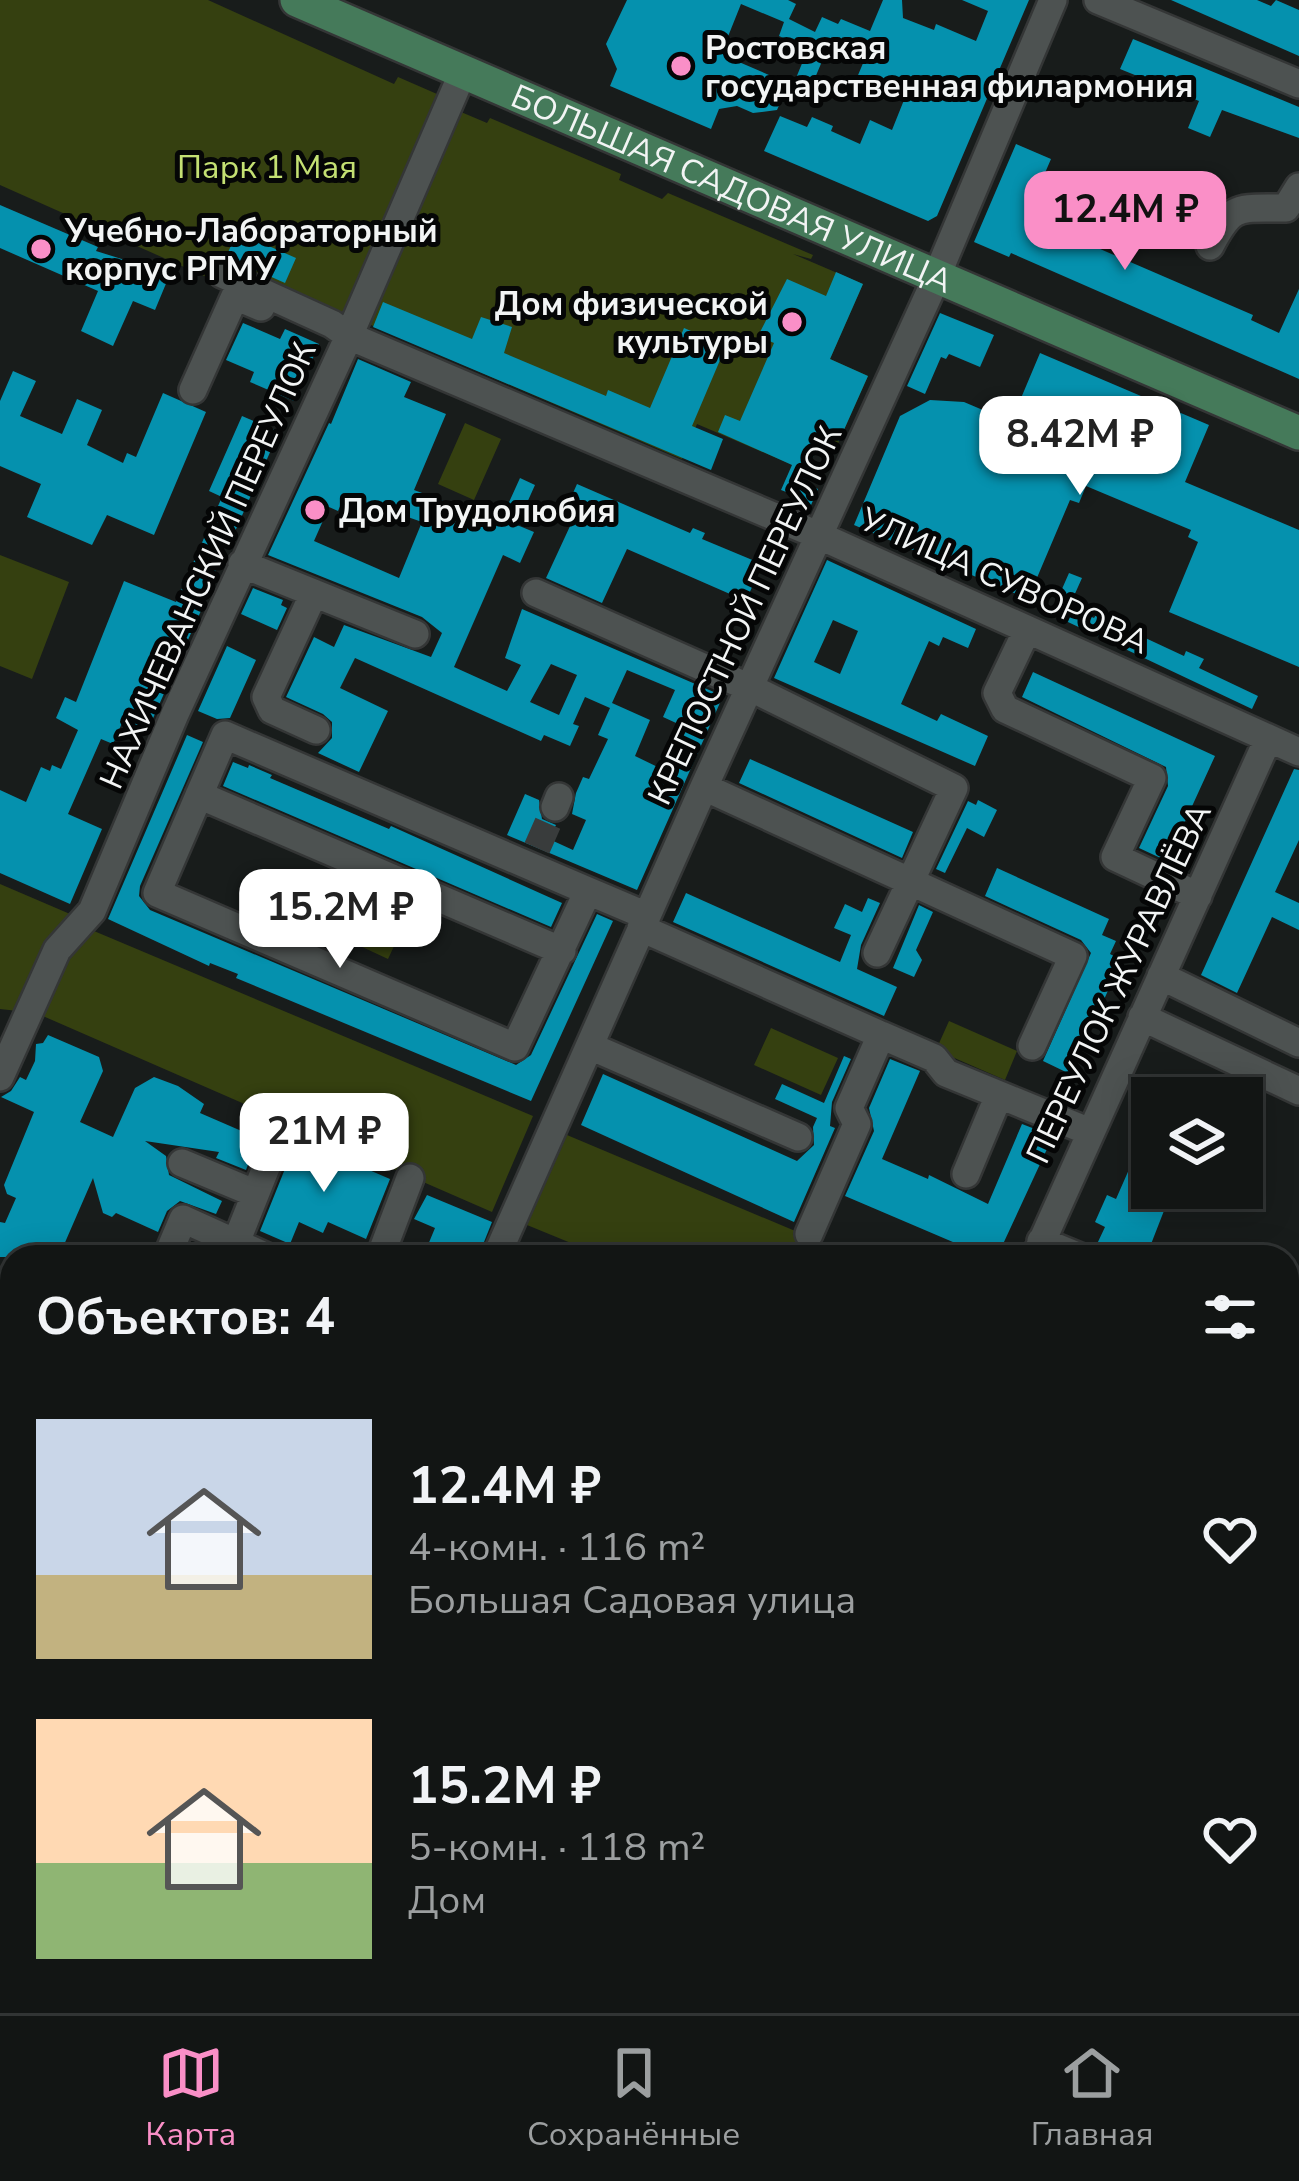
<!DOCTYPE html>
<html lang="ru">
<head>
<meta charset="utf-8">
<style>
	body { margin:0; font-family:"Nunito Sans",sans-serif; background:#1f2222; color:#f1f3f6; height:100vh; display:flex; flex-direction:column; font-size:45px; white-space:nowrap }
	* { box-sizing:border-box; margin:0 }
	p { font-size:39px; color:#9c9fa0 }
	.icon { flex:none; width:66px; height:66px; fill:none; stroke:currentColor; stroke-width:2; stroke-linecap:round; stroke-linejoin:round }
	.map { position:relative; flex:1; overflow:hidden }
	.sheet { position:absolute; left:0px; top:1245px; width:1299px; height:768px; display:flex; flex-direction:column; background:#121514; border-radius:36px 36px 0 0; box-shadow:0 6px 30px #0003,0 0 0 3px #313434 }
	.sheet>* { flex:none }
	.fabs { position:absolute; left:1131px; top:1077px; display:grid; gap:24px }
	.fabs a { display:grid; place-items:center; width:132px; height:132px; border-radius:0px; background:#121514; box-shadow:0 6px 30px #0003,0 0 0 3px #313434; font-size:60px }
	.price { position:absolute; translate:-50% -102px; padding:0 27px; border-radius:24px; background:#fff; color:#222; font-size:39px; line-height:78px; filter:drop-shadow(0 3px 6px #0008) }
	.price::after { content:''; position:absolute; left:50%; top:72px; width:36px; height:27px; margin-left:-18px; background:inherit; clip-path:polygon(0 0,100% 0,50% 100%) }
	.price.active { background:#fa8fc7; color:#111 }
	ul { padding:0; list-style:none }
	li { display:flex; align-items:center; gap:36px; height:300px; padding:0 36px }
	li span { display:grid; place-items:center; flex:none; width:336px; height:240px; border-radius:0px; color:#555 }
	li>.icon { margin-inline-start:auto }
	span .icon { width:144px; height:144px; fill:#fffc; stroke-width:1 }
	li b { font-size:51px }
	h2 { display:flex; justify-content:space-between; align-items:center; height:144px; padding:0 36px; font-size:51px }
	.dock { display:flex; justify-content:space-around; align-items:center; height:168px; border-top:3px solid #313434; background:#121514; font-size:33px; color:#9c9fa0 }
	.dock a { display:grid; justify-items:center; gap:6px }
	.dock .active { color:#fa8fc7 }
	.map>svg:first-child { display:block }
	.green { fill:#354010 }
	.building { fill:#0591ae; fill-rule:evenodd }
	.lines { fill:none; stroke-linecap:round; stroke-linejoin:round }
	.minor-tunnel { stroke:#393c3c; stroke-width:27; stroke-dasharray:27 14; stroke-linecap:butt }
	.minor-casing { stroke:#343636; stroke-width:32 }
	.major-casing { stroke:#343636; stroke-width:38 }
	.minor { stroke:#4d5251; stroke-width:27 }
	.major { stroke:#457a5a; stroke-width:33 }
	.tram { stroke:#d7d9d9; stroke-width:3 }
	.poi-dot { fill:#fa8fc7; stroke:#050606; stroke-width:4.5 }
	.labels { text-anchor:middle; stroke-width:10; stroke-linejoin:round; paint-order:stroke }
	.poi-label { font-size:33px; font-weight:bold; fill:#f2f4f4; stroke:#050606; text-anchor:start }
	.park-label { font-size:33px; fill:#c4e073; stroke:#050606 }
	.street-label { font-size:33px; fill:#f2f4f4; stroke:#050606 }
</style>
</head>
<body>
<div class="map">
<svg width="1299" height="2013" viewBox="0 0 1299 2013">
	<rect width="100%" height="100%" fill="#181c1b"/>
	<path class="green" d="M 0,0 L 208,0 L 394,84 L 398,77 L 437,94 L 435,101 L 487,123 L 490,118 L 621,174 L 619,180 L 662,199 L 668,193 L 813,255 L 811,259 L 793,254 L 863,284 L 830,359 L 868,376 L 836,448 L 820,441 L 807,471 L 697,424 L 682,459 L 313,300 L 303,320 L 0,185 Z
		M 465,423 L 501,439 L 474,500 L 438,484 Z
		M 0,555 L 69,582 L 32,679 L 0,666 Z
		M 0,884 L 70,914 L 94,931 L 533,1116 L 492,1212 L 36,1013 L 0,1009 Z
		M 330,893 L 403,927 L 388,959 L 315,925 Z
		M 949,1021 L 1017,1051 L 1005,1080 L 936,1050 Z
		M 771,1028 L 838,1058 L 821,1095 L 754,1065 Z
		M 567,1135 L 857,1257 L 605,1257 L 527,1225 Z"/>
	<path class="building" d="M 627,0 L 788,0 L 796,4 L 789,19 L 815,32 L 822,17 L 838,24 L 841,19 L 870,31 L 883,0 L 902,0 L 903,18 L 934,30 L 936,24 L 976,41 L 988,11 L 962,0 L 1029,0 L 937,216 L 928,221 L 764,151 L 780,116 L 807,127 L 812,117 L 833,126 L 831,131 L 860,144 L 870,120 L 892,130 L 904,100 L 856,80 L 866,56 L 831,40 L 812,85 L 796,78 L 808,49 L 779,36 L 784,22 L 741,4 L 725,44 L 743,52 L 739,62 L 776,78 L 780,75 L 788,85 L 777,110 L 753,113 L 737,106 L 719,109 L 711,129 L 610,86 L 617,69 L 606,44 Z
		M 1171,0 L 1257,0 L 1271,6 L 1276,0 L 1299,10 L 1299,56 Z
		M 1133,39 L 1299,107 L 1299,138 L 1222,110 L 1210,137 L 1188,128 L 1199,101 L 1120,69 Z
		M 1016,144 L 1051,159 L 1026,217 L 1253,315 L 1251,320 L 1279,333 L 1299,289 L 1299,379 L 1011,253 L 1009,257 L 974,242 Z
		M 1196,175 L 1225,187 L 1194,238 L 1135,212 L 1142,195 L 1181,211 Z
		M 0,205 L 98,247 L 96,251 L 170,274 L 155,310 L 133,301 L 113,346 L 81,331 L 98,291 L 0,248 Z
		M 237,232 L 296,258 L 285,283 L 226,257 Z
		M 836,272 L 863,284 L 830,359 L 868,376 L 839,441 L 823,434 L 802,482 L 818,489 L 808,512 L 791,504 L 794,495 L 781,490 L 792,465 L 718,432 L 725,415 L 740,421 L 774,343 L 758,336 L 787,279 L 826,296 Z
		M 383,302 L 472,339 L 481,317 L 512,327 L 504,353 L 606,396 L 608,390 L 650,408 L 684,328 L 726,346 L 692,426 L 723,439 L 711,470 L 373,327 Z
		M 940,313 L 994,335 L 980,367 L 949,354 L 946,359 L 941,357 L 925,394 L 907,386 Z
		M 243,323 L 280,339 L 285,329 L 319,344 L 294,401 L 250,382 L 254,372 L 226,360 Z
		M 1040,353 L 1209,425 L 1185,482 L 1299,530 L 1299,667 L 1169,612 L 1198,542 L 1188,537 L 1191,530 L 1086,486 L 1079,503 L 1070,500 L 1028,599 L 854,525 L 900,416 L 930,400 L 964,402 L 1011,422 Z
		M 358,359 L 411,382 L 404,397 L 446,414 L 414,490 L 500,522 L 520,478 L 535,485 L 517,525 L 534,532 L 520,563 L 503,555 L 454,667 L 507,691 L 521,665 L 505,658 L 522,609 L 723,696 L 637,890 L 507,835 L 525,794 L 539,800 L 542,819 L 556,825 L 549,839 L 573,850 L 586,820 L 572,814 L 576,793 L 583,777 L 589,779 L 608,739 L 598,735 L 610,708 L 585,697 L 573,724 L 579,726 L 570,746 L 544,735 L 541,741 L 355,658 L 340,688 L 388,711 L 359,772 L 318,753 L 332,738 L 332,722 L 323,714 L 286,697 L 314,637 L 334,647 L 344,625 L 431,657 L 442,633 L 422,617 L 268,555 L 329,423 L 331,424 ZM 345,495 L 422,522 L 399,578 L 314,541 L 329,507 L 338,511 ZM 551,664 L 577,675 L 559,715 L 530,702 ZM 627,670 L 675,690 L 663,717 L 687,728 L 668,772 L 635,756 L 650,720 L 612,703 Z
		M 13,371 L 36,381 L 20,416 L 62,434 L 77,399 L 102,410 L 87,445 L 123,463 L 127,453 L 136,457 L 163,393 L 206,412 L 154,535 L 107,515 L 92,545 L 27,517 L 41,484 L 0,466 L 0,401 Z
		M 242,416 L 279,432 L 233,536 L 229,534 L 213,569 L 216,571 L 200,613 L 146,734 L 122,723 L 113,744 L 101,739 L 68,814 L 102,829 L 70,904 L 0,873 L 0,790 L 26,802 L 41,767 L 50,771 L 52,765 L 61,769 L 78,730 L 56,718 L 65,697 L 76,702 L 124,581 L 176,602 L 222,497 L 209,491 Z
		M 577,484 L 690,533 L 693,528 L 705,533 L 702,539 L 762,564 L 746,601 L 627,549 L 602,603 L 546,578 L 571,524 L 561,520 Z
		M 827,560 L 976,629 L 968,648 L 943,637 L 939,646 L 929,641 L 901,704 L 937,721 L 941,714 L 988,736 L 975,766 L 774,678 ZM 833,620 L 858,631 L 840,674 L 814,662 Z
		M 1069,573 L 1082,578 L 1069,607 L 1094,618 L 1096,615 L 1184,656 L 1186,651 L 1204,659 L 1199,668 L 1258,696 L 1252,709 L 1051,614 Z
		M 253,588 L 283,600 L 281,605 L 287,608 L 277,630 L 241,614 Z
		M 227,646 L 256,660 L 230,718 L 217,719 L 198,711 Z
		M 1033,672 L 1215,756 L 1167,861 L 1139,848 L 1168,786 L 1166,767 L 1022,697 Z
		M 187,735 L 203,742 L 140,886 L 139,896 L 150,910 L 516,1065 L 531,1055 L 597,914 L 613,921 L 531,1101 L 236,978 L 238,974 L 210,963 L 209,966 L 108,919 Z
		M 750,759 L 913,832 L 902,858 L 739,783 Z
		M 233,762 L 248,768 L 249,765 L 272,775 L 270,778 L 389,829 L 391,826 L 562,903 L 551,927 L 223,786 Z
		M 1294,769 L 1299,770 L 1299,840 L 1275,892 L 1299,903 L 1299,930 L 1272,917 L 1237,993 L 1201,975 Z
		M 978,800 L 997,810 L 984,837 L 967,828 L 945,873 L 936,869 L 968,801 L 976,805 Z
		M 997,868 L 1109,919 L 1102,935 L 1116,941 L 1110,954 L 1122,960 L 1070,1074 L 1043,1061 L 1091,953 L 1081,940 L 985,896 Z
		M 686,893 L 840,962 L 851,935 L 834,928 L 845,904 L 862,912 L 868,898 L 880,903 L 861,945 L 857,969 L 897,987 L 884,1016 L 673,922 Z
		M 919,905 L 933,912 L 916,950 L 922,960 L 914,977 L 893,968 Z
		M 48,1035 L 99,1057 L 103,1071 L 80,1122 L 113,1137 L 135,1088 L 154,1077 L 178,1086 L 204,1104 L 200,1113 L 258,1138 L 246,1170 L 216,1158 L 219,1152 L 145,1141 L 166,1156 L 169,1175 L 222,1201 L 216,1214 L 180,1201 L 167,1211 L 158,1232 L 116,1213 L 112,1217 L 103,1213 L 93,1178 L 60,1254 L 51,1250 L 48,1257 L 0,1257 L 0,1222 L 5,1223 L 16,1198 L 7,1194 L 4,1185 L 34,1112 L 1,1097 L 11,1091 L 20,1077 L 26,1080 L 35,1061 L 36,1044 L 43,1043 Z
		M 844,1056 L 851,1059 L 832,1102 L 830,1126 L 835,1128 L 794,1222 L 581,1125 L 603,1074 L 797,1161 L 814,1145 L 813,1127 L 817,1118 L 775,1099 L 782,1084 L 824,1103 Z
		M 890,1059 L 920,1071 L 882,1159 L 928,1179 L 929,1175 L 988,1204 L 1022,1124 L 1053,1136 L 997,1257 L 988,1257 L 845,1196 L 874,1131 L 869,1108 Z
		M 1152,1093 L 1152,1197 L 1167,1203 L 1146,1257 L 1133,1257 L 1097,1244 L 1105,1227 L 1095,1222 L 1107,1195 L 1116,1199 L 1127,1174 L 1140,1144 L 1132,1140 Z
		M 297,1139 L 390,1179 L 366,1239 L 328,1222 L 323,1233 L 299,1222 L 290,1244 L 260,1231 Z
		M 427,1195 L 492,1222 L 478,1257 L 423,1257 L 435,1228 L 414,1219 Z"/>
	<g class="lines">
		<path class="minor-tunnel" d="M 537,848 L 555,807"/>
		<g class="minor-casing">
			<path id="minor" d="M 1098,0 L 1299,84
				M 1210,246 C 1233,202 1238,209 1286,208 L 1299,187
				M 222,274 L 332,324 L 349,336 L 820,536 L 1299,752
				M 193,390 L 235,296 L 261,307
				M 242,564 L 415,634
				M 314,593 L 266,697 L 272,710 L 316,730
				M 536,593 L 761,693 L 954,788 L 877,953
				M 1027,630 L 997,693 L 1005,709 L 1152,778 L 1115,857 L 1198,896
				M 704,787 L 1073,956 L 1032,1046
				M 199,795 L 562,951
				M 555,807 L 559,797
				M 588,891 L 515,1047 L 157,893 L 225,735 L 588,891 L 647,916
				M 641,928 L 881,1035
				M 1161,976 L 1299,1043
				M 1142,1017 L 1299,1091
				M 592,1047 L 798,1137
				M 0,1077 L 57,950 L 92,911 L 175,714 L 349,336 L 463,72
				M 182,1163 L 254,1193
				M 966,1174 L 999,1095
				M 809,1234 L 857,1124 L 849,1108 L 881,1035 L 934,1058 L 946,1073 L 1090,1132
				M 237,1240 L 283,1125
				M 1041,1241 L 1080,1257
				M 167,1257 L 183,1219 L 267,1257
				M 380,1257 L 410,1178
				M 496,1257 L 704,787 L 930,292 L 1053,0
				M 1035,1257 L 1268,739
				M 0,1295 L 12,1300
				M 1287,1630 L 1299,1635
				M 0,1679 L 12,1684
				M 0,1758 L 12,1763
				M 1287,1790 L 1299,1795
				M 3,1808 L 12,1787
				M 750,2001 L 779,2013
				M 679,2013 L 684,2001
				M 1279,2013 L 1284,2001"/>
		</g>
		<g class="major-casing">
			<g id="major">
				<path id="s1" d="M 297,0 L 1299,433"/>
				<path d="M 0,1436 L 12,1441"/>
				<path d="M 0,1919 L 12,1923"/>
				<path d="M 1287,1981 L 1299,1986"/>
				<path d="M 143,2001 L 173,2013"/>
				<path d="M 200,2001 L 229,2013"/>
			</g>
		</g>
		<use href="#minor" class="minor"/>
		<use href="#major" class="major"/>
		<path class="tram" d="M 0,1432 L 12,1437
			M 1287,1977 L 1299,1982
			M 155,2013 L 160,2001"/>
	</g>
	<g class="poi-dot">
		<circle cx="681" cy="66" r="12"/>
		<circle cx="41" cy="249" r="12"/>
		<circle cx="792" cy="322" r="12"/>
		<circle cx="315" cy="510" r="12"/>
	</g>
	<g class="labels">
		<g class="poi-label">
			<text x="705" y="59">Ростовская<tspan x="705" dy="38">государственная филармония</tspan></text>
			<text x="65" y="242">Учебно-Лабораторный<tspan x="65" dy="38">корпус РГМУ</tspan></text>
			<text x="768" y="315" text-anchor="end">Дом физической<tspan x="768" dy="38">культуры</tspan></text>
			<text x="339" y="522">Дом Трудолюбия</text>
		</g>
		<g class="park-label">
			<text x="267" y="178">Парк 1 Мая</text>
		</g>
		<g class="street-label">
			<text dy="12" stroke="none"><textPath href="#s1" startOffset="474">БОЛЬШАЯ САДОВАЯ УЛИЦА</textPath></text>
			<text transform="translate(207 565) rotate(-66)" y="12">НАХИЧЕВАНСКИЙ ПЕРЕУЛОК</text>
			<text transform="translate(1005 580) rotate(24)" y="12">УЛИЦА СУВОРОВА</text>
			<text transform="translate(744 615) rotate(-65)" y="12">КРЕПОСТНОЙ ПЕРЕУЛОК</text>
			<text transform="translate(1118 983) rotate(-65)" y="12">ПЕРЕУЛОК ЖУРАВЛЁВА</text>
		</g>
	</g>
</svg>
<div class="fabs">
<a><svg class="icon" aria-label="layers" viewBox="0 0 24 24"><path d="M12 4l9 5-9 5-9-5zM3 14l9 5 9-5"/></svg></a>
</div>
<b class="price active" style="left:1125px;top:273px">12.4M ₽</b>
<b class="price" style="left:1080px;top:498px">8.42M ₽</b>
<b class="price" style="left:340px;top:971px">15.2M ₽</b>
<b class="price" style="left:324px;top:1195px">21M ₽</b>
<section class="sheet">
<h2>Объектов: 4<svg class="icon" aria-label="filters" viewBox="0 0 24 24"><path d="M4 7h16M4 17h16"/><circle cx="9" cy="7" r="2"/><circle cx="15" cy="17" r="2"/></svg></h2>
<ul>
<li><span style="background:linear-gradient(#c9d6e8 65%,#c2b280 0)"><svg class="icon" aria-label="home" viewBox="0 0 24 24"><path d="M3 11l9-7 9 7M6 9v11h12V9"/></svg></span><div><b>12.4M ₽</b><p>4-комн. · 116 m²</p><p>Большая Садовая улица</p></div><svg class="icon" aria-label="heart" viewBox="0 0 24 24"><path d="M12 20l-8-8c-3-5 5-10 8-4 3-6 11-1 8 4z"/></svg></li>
<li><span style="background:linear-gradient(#ffd9b3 60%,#8fb573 0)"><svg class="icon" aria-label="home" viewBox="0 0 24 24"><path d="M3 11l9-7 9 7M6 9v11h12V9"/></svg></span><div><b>15.2M ₽</b><p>5-комн. · 118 m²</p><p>Дом</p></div><svg class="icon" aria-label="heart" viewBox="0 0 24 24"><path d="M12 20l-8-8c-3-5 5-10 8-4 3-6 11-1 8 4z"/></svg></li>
</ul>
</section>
</div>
<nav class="dock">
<a class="active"><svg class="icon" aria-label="map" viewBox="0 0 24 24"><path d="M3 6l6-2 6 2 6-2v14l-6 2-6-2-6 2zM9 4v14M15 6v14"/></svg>Карта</a>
<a><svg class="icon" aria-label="saved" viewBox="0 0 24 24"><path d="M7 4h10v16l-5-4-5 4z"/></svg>Сохранённые</a>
<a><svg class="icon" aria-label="home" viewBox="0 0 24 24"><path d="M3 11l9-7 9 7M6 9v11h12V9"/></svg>Главная</a>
</nav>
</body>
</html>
